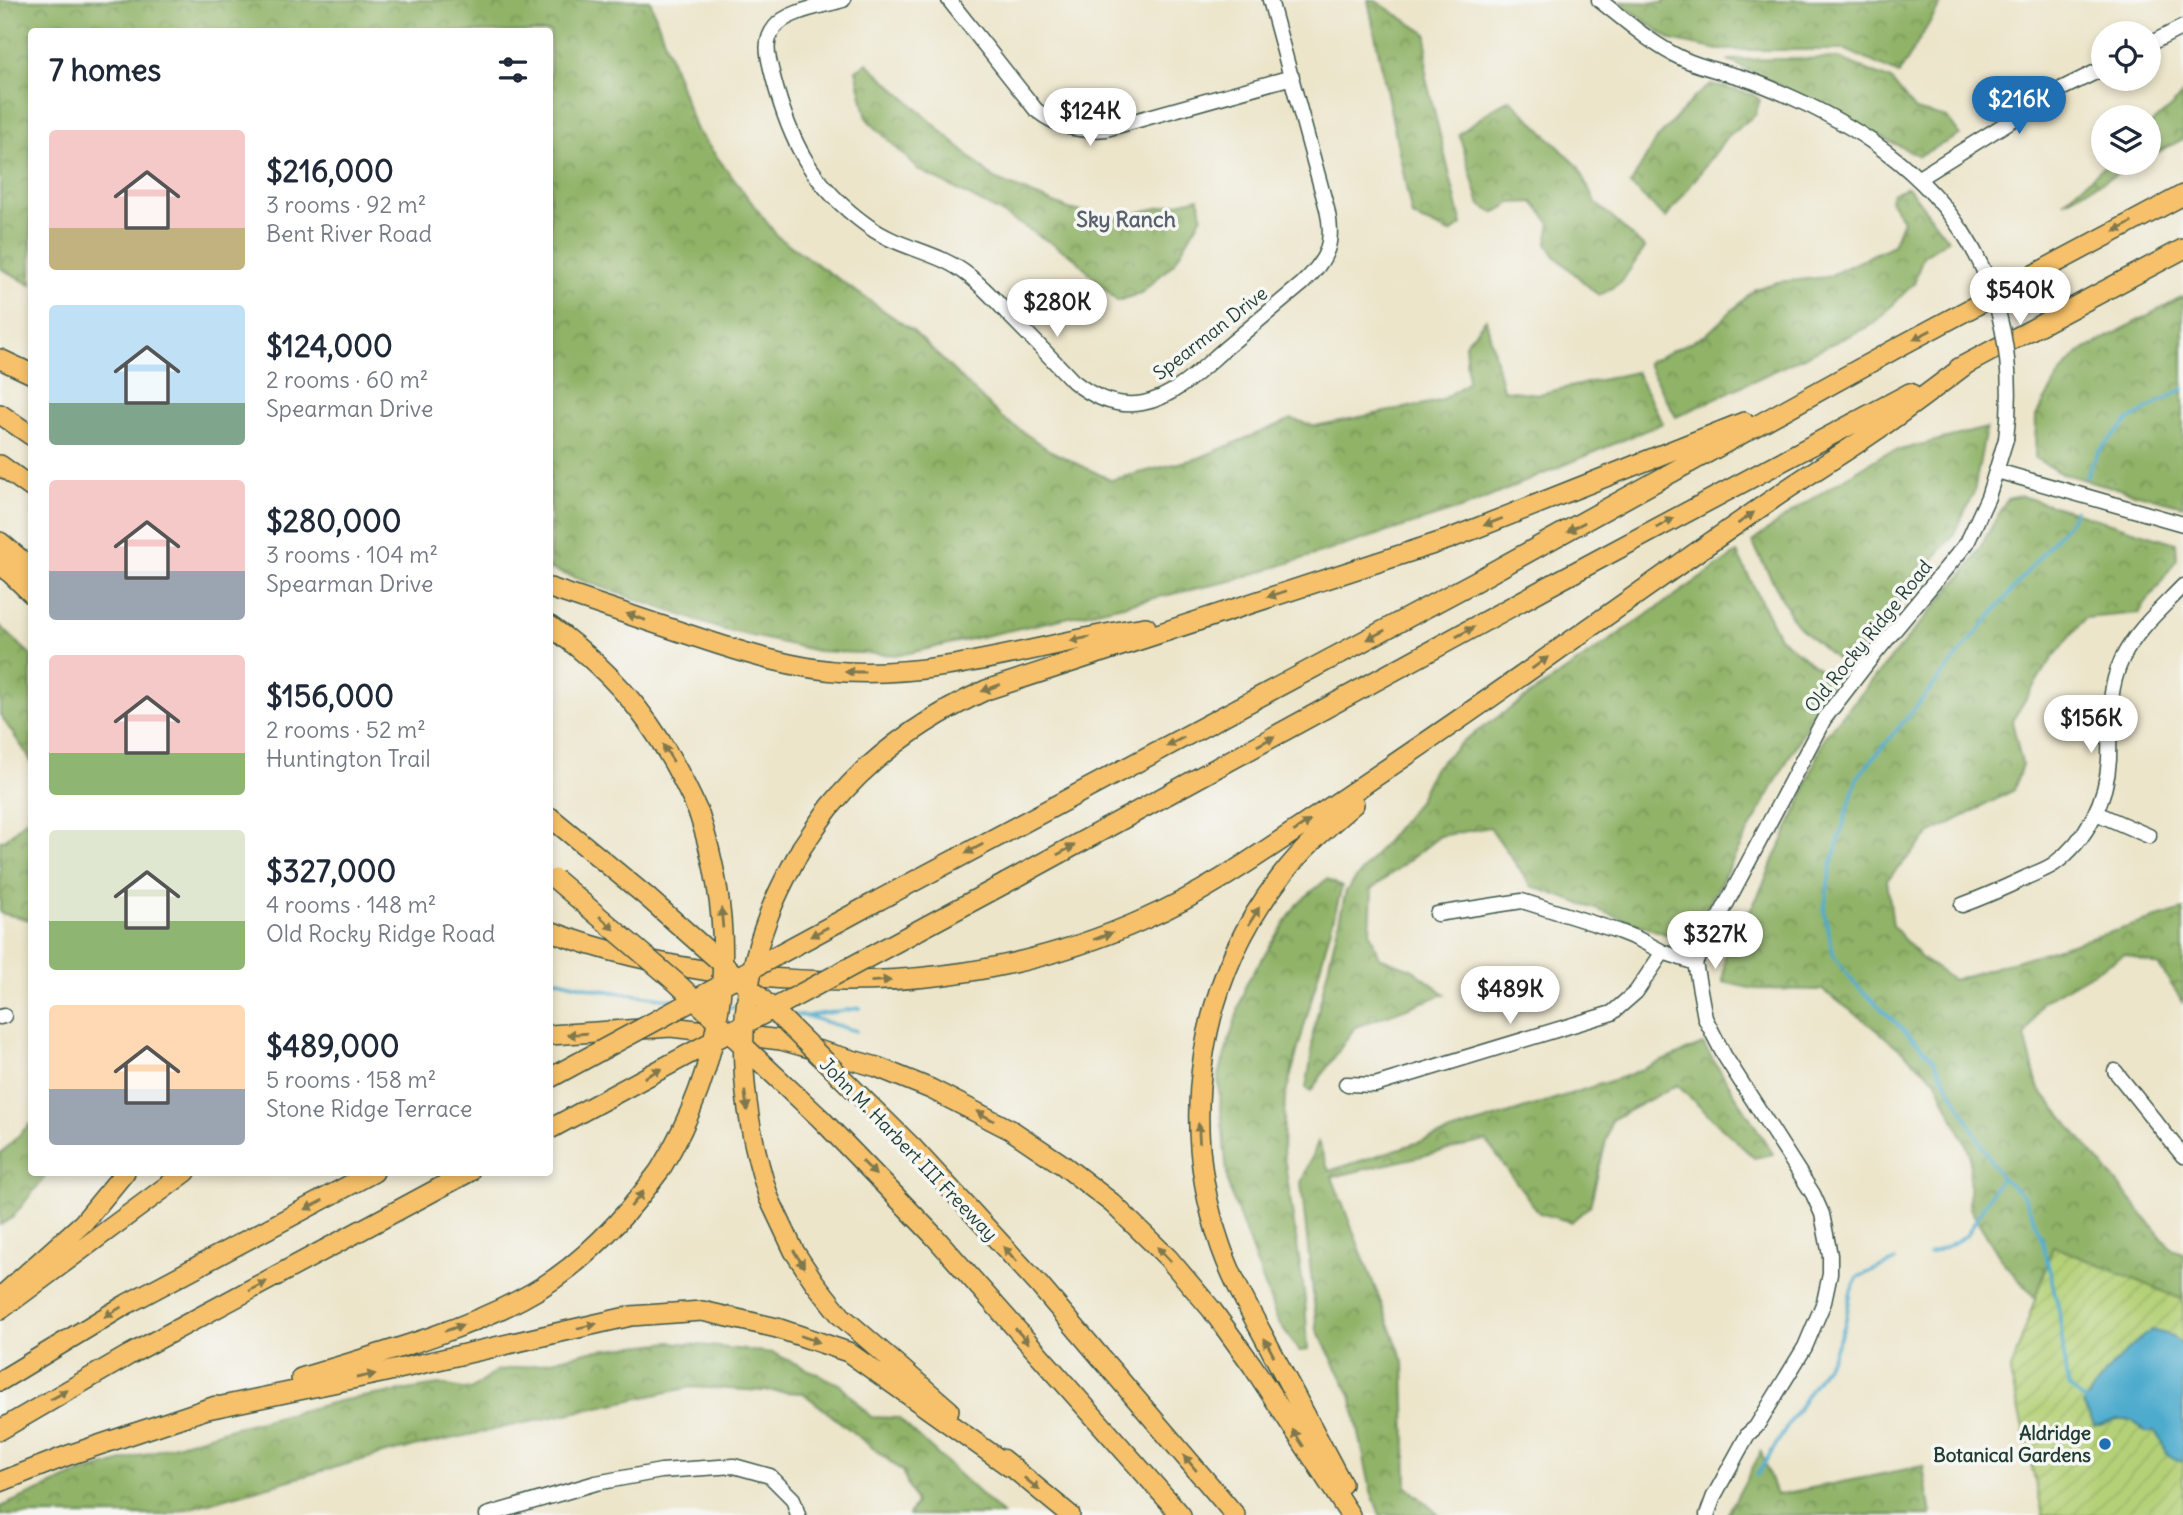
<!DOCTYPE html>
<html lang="en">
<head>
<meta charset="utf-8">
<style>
	body { margin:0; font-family:Delius,sans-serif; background:#f6f6f7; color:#1f2937; height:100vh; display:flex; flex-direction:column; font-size:26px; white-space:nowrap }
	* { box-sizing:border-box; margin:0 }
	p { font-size:23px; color:#747a83 }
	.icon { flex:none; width:38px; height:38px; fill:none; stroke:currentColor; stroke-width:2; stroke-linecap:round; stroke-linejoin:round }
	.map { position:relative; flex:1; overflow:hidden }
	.sheet { position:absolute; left:28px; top:28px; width:525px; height:1148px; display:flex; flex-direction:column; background:#fff; border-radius:7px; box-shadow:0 4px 10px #0003 }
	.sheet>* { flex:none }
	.tools { position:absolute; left:2091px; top:21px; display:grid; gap:14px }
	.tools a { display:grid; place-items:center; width:70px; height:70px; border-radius:50%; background:#fff; box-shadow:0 4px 10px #0003; font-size:35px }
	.price { position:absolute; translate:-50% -60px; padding:0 16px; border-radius:24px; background:#fff; color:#222; font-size:23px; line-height:46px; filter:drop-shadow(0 2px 4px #0008) }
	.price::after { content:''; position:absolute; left:50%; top:42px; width:21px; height:16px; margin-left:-10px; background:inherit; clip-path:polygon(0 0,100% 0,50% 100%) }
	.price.current { background:#1f6fb2; color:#fff }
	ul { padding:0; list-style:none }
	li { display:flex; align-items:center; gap:21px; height:175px; padding:0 21px }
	li span { display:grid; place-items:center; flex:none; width:196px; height:140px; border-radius:7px; color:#555 }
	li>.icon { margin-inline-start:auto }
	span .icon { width:84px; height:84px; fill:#fffc; stroke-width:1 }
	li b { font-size:30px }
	h2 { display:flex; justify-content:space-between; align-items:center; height:84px; padding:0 21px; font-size:30px }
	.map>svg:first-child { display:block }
	.forest { fill:url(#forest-crowns); stroke:#58784e; stroke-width:2 }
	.garden { fill:url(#garden-furrows); stroke:#6a8756; stroke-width:2 }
	.water { fill:#4eabcd; stroke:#367480; stroke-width:2 }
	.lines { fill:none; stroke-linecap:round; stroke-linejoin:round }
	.stream { stroke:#4eabcd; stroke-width:3.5 }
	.minor-casing { stroke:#3e564a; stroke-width:17 }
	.highway-casing { stroke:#3e564a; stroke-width:22 }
	.minor { stroke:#fff; stroke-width:14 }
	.highway { stroke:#f6c16b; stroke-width:19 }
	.minor-bridge-casing { stroke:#3e564a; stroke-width:17; stroke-linecap:butt }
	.highway-bridge-casing { stroke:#3e564a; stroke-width:22; stroke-linecap:butt }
	.minor-bridge { stroke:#fff; stroke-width:14 }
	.highway-bridge { stroke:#f6c16b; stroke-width:19 }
	.oneway { fill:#80784d }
	.poi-dot { fill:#1f6fb2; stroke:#f6f6f2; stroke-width:2.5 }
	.labels { text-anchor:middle; stroke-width:7; stroke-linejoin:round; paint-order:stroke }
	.street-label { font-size:19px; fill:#1f3d34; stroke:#f6f6f2 }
	.poi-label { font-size:19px; font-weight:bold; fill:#1f3d34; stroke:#f6f6f2; text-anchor:end }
	.neighbourhood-label { font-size:21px; font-weight:bold; fill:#58626e; stroke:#f6f6f2 }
</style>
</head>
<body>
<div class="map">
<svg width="2183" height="1515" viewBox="0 0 2183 1515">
	<defs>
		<pattern id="forest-crowns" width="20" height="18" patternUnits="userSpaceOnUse" patternTransform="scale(1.75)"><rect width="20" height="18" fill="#90b368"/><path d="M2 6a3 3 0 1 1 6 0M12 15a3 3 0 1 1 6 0" fill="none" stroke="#759356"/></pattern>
		<pattern id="garden-furrows" width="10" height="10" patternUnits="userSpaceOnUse" patternTransform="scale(1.75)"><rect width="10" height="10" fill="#b5d178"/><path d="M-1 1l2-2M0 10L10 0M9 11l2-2" fill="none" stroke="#9bb468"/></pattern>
	</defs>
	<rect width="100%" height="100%" fill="#f6f6f2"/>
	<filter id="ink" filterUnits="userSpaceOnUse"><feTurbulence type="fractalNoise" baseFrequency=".0143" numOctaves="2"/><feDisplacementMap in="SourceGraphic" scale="14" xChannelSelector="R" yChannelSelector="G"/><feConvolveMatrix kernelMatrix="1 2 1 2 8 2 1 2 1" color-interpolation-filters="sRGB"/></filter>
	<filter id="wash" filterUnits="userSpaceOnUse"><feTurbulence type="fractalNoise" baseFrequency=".00686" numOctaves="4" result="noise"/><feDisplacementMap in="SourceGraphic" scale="28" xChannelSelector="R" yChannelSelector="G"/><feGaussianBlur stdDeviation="1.57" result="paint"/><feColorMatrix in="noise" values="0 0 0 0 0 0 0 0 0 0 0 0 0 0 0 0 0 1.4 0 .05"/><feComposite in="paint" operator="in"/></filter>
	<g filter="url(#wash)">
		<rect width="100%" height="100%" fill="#ece5ca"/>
		<path class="forest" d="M 0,0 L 650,0 L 695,128 L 778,237 L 913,331 L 1001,417 L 1049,450 L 1111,480 L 1199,458 L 1292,419 L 1315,426 L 1440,401 L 1468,382 L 1465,344 L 1486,319 L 1503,390 L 1539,394 L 1636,372 L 1663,423 L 1466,507 L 1235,580 L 900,655 L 818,651 L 721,629 L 550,569 L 550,32 L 32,32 L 31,285 L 0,268 Z
			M 1368,0 L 1374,0 L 1427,34 L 1426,78 L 1462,225 L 1450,233 L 1412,216 Z
			M 1664,0 L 1943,0 L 1899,74 L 1846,50 L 1719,50 L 1671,40 L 1619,2 L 1664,3 Z
			M 1839,58 L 1891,80 L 1915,110 L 1947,118 L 1960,135 L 1919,156 L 1728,60 Z
			M 867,63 L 994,179 L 1069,209 L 1112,219 L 1199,198 L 1202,216 L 1174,263 L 1141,293 L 1117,301 L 1074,257 L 998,211 L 919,170 L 867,119 L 856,70 Z
			M 1711,84 L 1754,95 L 1760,100 L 1755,115 L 1728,136 L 1666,218 L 1630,185 L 1655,141 L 1693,99 Z
			M 2183,93 L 2183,139 L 2149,157 L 2149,126 L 2173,105 Z
			M 1510,99 L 1578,166 L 1595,202 L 1645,248 L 1621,282 L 1599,296 L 1555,256 L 1547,244 L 1550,222 L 1533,202 L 1512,203 L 1494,213 L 1480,205 L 1459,134 L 1495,107 Z
			M 2108,163 L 2138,163 L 2063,202 Z
			M 1908,187 L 1948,240 L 1923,256 L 1914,283 L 1874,324 L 1676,417 L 1647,363 L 1707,334 L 1755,289 L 1778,282 L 1827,277 L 1893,245 L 1903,220 L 1890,200 L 1892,193 Z
			M 2183,296 L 2183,506 L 2060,473 L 2035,458 L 2036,416 L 2060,374 L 2077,354 Z
			M 1986,428 L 1974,492 L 1954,534 L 1845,667 L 1795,623 L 1752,542 L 1800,506 L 1884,454 Z
			M 2021,496 L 2176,543 L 2177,559 L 2139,613 L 2085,618 L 2045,668 L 2012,721 L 2022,764 L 2014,790 L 1931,833 L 1887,880 L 1893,926 L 1921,958 L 1953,980 L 2183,910 L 2183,1002 L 2159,966 L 2125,954 L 2042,1002 L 2025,1036 L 2038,1087 L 2171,1249 L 2183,1253 L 2183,1300 L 2053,1246 L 2035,1298 L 2002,1261 L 1969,1207 L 1970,1153 L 1935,1079 L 1871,1025 L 1822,990 L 1754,989 L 1723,982 L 1725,953 L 1757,898 L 1800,802 L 1824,737 L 1971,564 L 2007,499 Z
			M 1737,553 L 1779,637 L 1832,679 L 1688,942 L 1531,886 L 1490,827 L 1440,836 L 1372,889 L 1370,932 L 1379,957 L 1413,970 L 1445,994 L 1355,1027 L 1311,1091 L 1306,1088 L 1311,1061 L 1313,1033 L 1346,891 L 1417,803 L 1433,769 L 1463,741 Z
			M 0,626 L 31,655 L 31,764 L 29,757 L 0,715 Z
			M 31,815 L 31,920 L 0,913 L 0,841 L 6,839 Z
			M 1327,879 L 1342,887 L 1285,1097 L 1283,1150 L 1305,1299 L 1308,1350 L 1299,1351 L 1278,1322 L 1228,1185 L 1218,1078 L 1246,984 L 1297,904 Z
			M 1703,1044 L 1773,1154 L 1754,1158 L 1677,1085 L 1611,1120 L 1590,1206 L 1571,1222 L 1539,1213 L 1486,1141 L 1332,1177 L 1404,1362 L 1407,1487 L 1439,1515 L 1380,1515 L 1371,1491 L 1351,1395 L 1317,1330 L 1301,1183 L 1318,1142 L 1329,1171 L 1626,1076 Z
			M 31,1123 L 32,1172 L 48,1173 L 12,1218 L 0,1225 L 0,1154 Z
			M 671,1342 L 773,1353 L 839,1384 L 871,1417 L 898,1418 L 1003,1515 L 909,1515 L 916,1503 L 902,1471 L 803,1393 L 691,1387 L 386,1453 L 166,1515 L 0,1515 L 0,1507 L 73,1476 L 232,1428 L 344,1400 L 439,1385 L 471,1390 L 496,1371 L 540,1364 L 590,1351 Z
			M 1761,1452 L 1776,1495 L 1923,1466 L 1931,1515 L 1727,1515 Z"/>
		<path class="garden" d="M 2053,1246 L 2183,1300 L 2183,1515 L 2043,1515 L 2010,1373 Z"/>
		<path class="water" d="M 2152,1330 L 2172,1336 L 2183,1346 L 2183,1462 C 2162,1456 2167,1446 2155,1432 L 2146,1432 L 2131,1420 L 2118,1420 L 2095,1426 L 2083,1405 C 2099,1379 2126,1347 2152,1330 Z"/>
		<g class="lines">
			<path class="stream" d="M 2086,477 L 2098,452 L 2129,420 L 2183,389
				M 2075,510 L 2071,519 L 1857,778 L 1831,866 L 1824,911 L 1834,957 L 1855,984 L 1932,1057 L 1999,1175 L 2024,1196 L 2042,1239 L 2059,1310 L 2066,1376 L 2069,1387 L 2086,1401
				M 550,978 L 599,990 L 678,1000
				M 724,1006 L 741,1008
				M 790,1015 L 806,1016 L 856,1031
				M 807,1016 L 860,1008
				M 1929,1254 L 1948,1246 L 1967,1235 L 2001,1177
				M 1757,1475 L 1833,1354 L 1845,1324 L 1851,1291 L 1858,1277 L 1895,1261"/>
		</g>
	</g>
	<g filter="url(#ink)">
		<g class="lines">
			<g class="minor-casing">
				<path id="minor" d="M 843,0 C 824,6 787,11 775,27 C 762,43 769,59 773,77 C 790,142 812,186 868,226 C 899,249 938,251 968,275 C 984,287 997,302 1010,316 C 1031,337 1052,359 1073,381 C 1093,397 1117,408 1143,403 C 1176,397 1203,367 1228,346 C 1253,325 1277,305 1302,284 C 1327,260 1335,243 1327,209 L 1270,0
					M 949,0 L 1036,110 C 1058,127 1078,132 1106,129 L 1292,77
					M 1599,0 C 1625,20 1651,44 1681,58 C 1706,70 1733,73 1758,83 C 1839,115 1913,158 1962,231
					M 2149,44 L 2183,27
					M 1919,178 L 2063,88 L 2104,68
					M 1997,471 L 2183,524
					M 2096,813 L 2149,836
					M 1962,905 C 1984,897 2004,888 2025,878 C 2035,873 2045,870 2054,864 C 2087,840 2107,799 2109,759 C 2110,725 2107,691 2122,659 C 2136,630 2161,609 2183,586
					M 1437,914 L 1522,901 L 1618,931 L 1638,939 L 1663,952 L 1695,963
					M 0,1017 L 4,1016
					M 2115,1071 L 2183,1156
					M 1346,1084 L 1375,1085 L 1612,1013 L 1636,992 L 1663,952
					M 487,1515 L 596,1483 L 661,1471 L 734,1466 L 770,1476 L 793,1499 L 798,1515
					M 1707,1515 L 1714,1496 L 1748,1434 L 1756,1427 L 1805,1347 L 1824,1302 L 1830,1274 L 1830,1255 L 1822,1214 L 1813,1194 L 1724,1055 L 1705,1018 L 1695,963 L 1824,719 L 1868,662 L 1967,543 L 1988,497 L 2006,439"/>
			</g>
			<g class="highway-casing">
				<path id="highway" d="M 0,359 L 32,374
					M 1959,368 L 2183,249
					M 0,414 L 32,436
					M 0,465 L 32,488
					M 0,542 L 32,569
					M 0,563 L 32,594
					M 550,588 C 598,604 647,621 696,637 C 744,653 795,669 846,672 C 949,677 1046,642 1146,627
					M 550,626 C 622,678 663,733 699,814
					M 550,817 L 647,897
					M 802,847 C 811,834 820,820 830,807 C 872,755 926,718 986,690 L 1449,539 L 1744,422
					M 1006,883 L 1562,579 L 1910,393
					M 879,900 L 1476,581 L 1904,344 L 2183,195
					M 550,931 C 607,953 669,966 730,974 C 874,991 1013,979 1147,918 C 1209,891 1264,851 1320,814 C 1402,759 1484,703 1565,645 C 1638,594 1710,542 1783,492 C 1812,472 1842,454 1871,434 C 1904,412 1936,387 1968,363
					M 550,1035 L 671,1027 L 781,1040 L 877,1067 L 931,1089 L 1011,1130 L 1063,1165 L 1112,1203 L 1168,1258 L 1212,1310 L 1252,1365 L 1350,1515
					M 821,1119 L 934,1236 L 1181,1515
					M 913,1148 L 1039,1285 L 1235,1515
					M 769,1198 L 794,1251 L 815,1283 L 841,1316 L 949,1410
					M 5,1293 L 83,1223 L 125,1172
					M 0,1310 L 186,1172
					M 301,1378 C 374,1355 452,1335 521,1299 C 578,1270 623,1221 660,1170
					M 0,1381 L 127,1304 L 374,1172
					M 203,1410 L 381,1373 L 631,1316 L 702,1311 L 777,1328 L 848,1352 L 1010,1467
					M 0,1430 L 129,1355 L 469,1172
					M 1002,1459 L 1070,1515
					M 0,1482 L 69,1455 L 216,1406
					M 1342,1484 C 1319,1440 1295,1396 1272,1352 C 1254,1318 1234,1284 1221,1247 C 1178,1123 1198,984 1279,879 C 1300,851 1327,827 1354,804"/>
			</g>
			<use href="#minor" class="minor"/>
			<use href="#highway" class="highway"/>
			<g class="minor-bridge-casing">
				<path id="minor-bridge" d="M 1962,231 C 2003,293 2015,366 2006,439"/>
			</g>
			<g class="highway-bridge-casing">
				<path id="highway-bridge" d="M 555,879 L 678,984 L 821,1119
					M 647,897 L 760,997 L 913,1148
					M 550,1078 L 879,900
					M 550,1129 L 1006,883
					M 660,1170 C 728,1058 740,938 699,814
					M 769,1198 C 739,1105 732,1013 767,920 C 776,894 789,871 802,847"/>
			</g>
			<use href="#minor-bridge" class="minor-bridge"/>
			<use href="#highway-bridge" class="highway-bridge"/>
		</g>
		<defs><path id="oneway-solid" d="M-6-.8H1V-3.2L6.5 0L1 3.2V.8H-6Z" transform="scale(1.75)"/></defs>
		<g class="oneway">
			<use href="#oneway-solid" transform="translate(2123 227) rotate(152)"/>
			<use href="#oneway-solid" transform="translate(1922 335) rotate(152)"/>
			<use href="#oneway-solid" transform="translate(1746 518) rotate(-35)"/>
			<use href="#oneway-solid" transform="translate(1493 522) rotate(159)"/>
			<use href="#oneway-solid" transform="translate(1665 523) rotate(-28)"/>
			<use href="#oneway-solid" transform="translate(1576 527) rotate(151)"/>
			<use href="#oneway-solid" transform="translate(1277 594) rotate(162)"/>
			<use href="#oneway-solid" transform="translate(636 617) rotate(-161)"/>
			<use href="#oneway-solid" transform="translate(1465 632) rotate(-29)"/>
			<use href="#oneway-solid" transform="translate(1376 635) rotate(152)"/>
			<use href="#oneway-solid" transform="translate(1080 639) rotate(168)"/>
			<use href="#oneway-solid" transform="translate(1540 663) rotate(-36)"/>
			<use href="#oneway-solid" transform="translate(855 672) rotate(-180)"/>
			<use href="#oneway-solid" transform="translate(991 688) rotate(159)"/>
			<use href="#oneway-solid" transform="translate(1266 741) rotate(-29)"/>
			<use href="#oneway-solid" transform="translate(1175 742) rotate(152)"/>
			<use href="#oneway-solid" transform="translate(668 753) rotate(-122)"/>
			<use href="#oneway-solid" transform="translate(1302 826) rotate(-34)"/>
			<use href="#oneway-solid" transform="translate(974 849) rotate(152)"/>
			<use href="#oneway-solid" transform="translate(1066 850) rotate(-29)"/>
			<use href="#oneway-solid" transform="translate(1254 916) rotate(-59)"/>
			<use href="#oneway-solid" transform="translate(722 918) rotate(-95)"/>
			<use href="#oneway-solid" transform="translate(607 923) rotate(41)"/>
			<use href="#oneway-solid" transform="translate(819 932) rotate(152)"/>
			<use href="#oneway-solid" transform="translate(1103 936) rotate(-21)"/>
			<use href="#oneway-solid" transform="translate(881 981) rotate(-3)"/>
			<use href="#oneway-solid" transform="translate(577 1034) rotate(176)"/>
			<use href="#oneway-solid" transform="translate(653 1073) rotate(-28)"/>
			<use href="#oneway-solid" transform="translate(746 1101) rotate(83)"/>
			<use href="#oneway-solid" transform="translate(985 1116) rotate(-151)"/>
			<use href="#oneway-solid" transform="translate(1199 1133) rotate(-93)"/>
			<use href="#oneway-solid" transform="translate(869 1168) rotate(46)"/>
			<use href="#oneway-solid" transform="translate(637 1199) rotate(-51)"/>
			<use href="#oneway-solid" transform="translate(314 1205) rotate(152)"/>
			<use href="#oneway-solid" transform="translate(1010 1254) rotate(-133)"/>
			<use href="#oneway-solid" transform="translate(1164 1254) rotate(-133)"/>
			<use href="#oneway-solid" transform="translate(799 1259) rotate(58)"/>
			<use href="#oneway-solid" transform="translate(258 1286) rotate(-28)"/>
			<use href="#oneway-solid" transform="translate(113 1312) rotate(149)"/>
			<use href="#oneway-solid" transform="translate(587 1326) rotate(-13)"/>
			<use href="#oneway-solid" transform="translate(454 1328) rotate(-19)"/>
			<use href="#oneway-solid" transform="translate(1022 1336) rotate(48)"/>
			<use href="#oneway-solid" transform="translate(810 1339) rotate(19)"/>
			<use href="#oneway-solid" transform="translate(1269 1347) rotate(-118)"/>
			<use href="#oneway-solid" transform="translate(366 1376) rotate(-12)"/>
			<use href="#oneway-solid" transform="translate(59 1395) rotate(-29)"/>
			<use href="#oneway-solid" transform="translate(1298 1438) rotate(-123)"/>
			<use href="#oneway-solid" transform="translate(1190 1463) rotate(-130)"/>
			<use href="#oneway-solid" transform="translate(1032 1484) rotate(39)"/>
		</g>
	</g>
	<circle class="poi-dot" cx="2105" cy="1444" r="7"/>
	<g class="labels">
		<g class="street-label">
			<text transform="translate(1210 333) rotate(-38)" y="7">Spearman Drive</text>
			<text transform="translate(1868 636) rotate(-51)" y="7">Old Rocky Ridge Road</text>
			<text transform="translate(909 1149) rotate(46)" y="7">John M. Harbert III Freeway</text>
		</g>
		<g class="poi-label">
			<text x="2091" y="1440">Aldridge<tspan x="2091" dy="22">Botanical Gardens</tspan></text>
		</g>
		<g class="neighbourhood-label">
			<text x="1126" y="227">Sky Ranch</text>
		</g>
	</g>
</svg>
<div class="tools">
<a><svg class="icon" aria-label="locate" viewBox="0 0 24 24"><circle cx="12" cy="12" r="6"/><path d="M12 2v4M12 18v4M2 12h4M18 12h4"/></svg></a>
<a><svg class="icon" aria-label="layers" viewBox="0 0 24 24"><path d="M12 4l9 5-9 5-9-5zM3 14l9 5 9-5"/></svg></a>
</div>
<b class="price current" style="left:2019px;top:136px">$216K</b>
<b class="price" style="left:1090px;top:148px">$124K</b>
<b class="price" style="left:2020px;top:327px">$540K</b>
<b class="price" style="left:1057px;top:339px">$280K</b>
<b class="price" style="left:2091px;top:755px">$156K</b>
<b class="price" style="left:1715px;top:971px">$327K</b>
<b class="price" style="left:1510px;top:1026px">$489K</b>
<section class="sheet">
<h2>7 homes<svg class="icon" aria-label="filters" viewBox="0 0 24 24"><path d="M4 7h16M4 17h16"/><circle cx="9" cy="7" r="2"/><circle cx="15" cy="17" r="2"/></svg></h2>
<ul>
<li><span style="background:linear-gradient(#f6c9c9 70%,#c2b280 0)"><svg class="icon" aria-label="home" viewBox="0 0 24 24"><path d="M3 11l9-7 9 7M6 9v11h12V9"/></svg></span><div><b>$216,000</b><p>3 rooms · 92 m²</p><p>Bent River Road</p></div></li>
<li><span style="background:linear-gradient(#bfe0f5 70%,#7fa58c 0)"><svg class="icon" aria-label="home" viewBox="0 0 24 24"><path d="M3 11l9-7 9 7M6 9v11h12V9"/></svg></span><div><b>$124,000</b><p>2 rooms · 60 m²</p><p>Spearman Drive</p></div></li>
<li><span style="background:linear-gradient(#f6c9c9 65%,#9aa5b1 0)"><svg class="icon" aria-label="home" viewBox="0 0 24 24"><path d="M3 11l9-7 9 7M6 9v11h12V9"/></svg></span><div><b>$280,000</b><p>3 rooms · 104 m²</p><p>Spearman Drive</p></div></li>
<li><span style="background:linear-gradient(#f6c9c9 70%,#8fb573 0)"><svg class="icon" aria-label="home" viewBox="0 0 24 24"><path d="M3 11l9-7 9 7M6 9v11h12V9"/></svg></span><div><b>$156,000</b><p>2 rooms · 52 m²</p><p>Huntington Trail</p></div></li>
<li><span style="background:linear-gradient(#dfe7d0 65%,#8fb573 0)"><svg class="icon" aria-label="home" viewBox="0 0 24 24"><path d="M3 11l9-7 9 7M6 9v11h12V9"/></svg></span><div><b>$327,000</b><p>4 rooms · 148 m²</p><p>Old Rocky Ridge Road</p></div></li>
<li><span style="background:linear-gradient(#ffd9b3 60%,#9aa5b1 0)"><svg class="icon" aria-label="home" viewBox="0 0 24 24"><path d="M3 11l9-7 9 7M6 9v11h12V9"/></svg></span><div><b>$489,000</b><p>5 rooms · 158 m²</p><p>Stone Ridge Terrace</p></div></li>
</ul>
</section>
</div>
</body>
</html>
